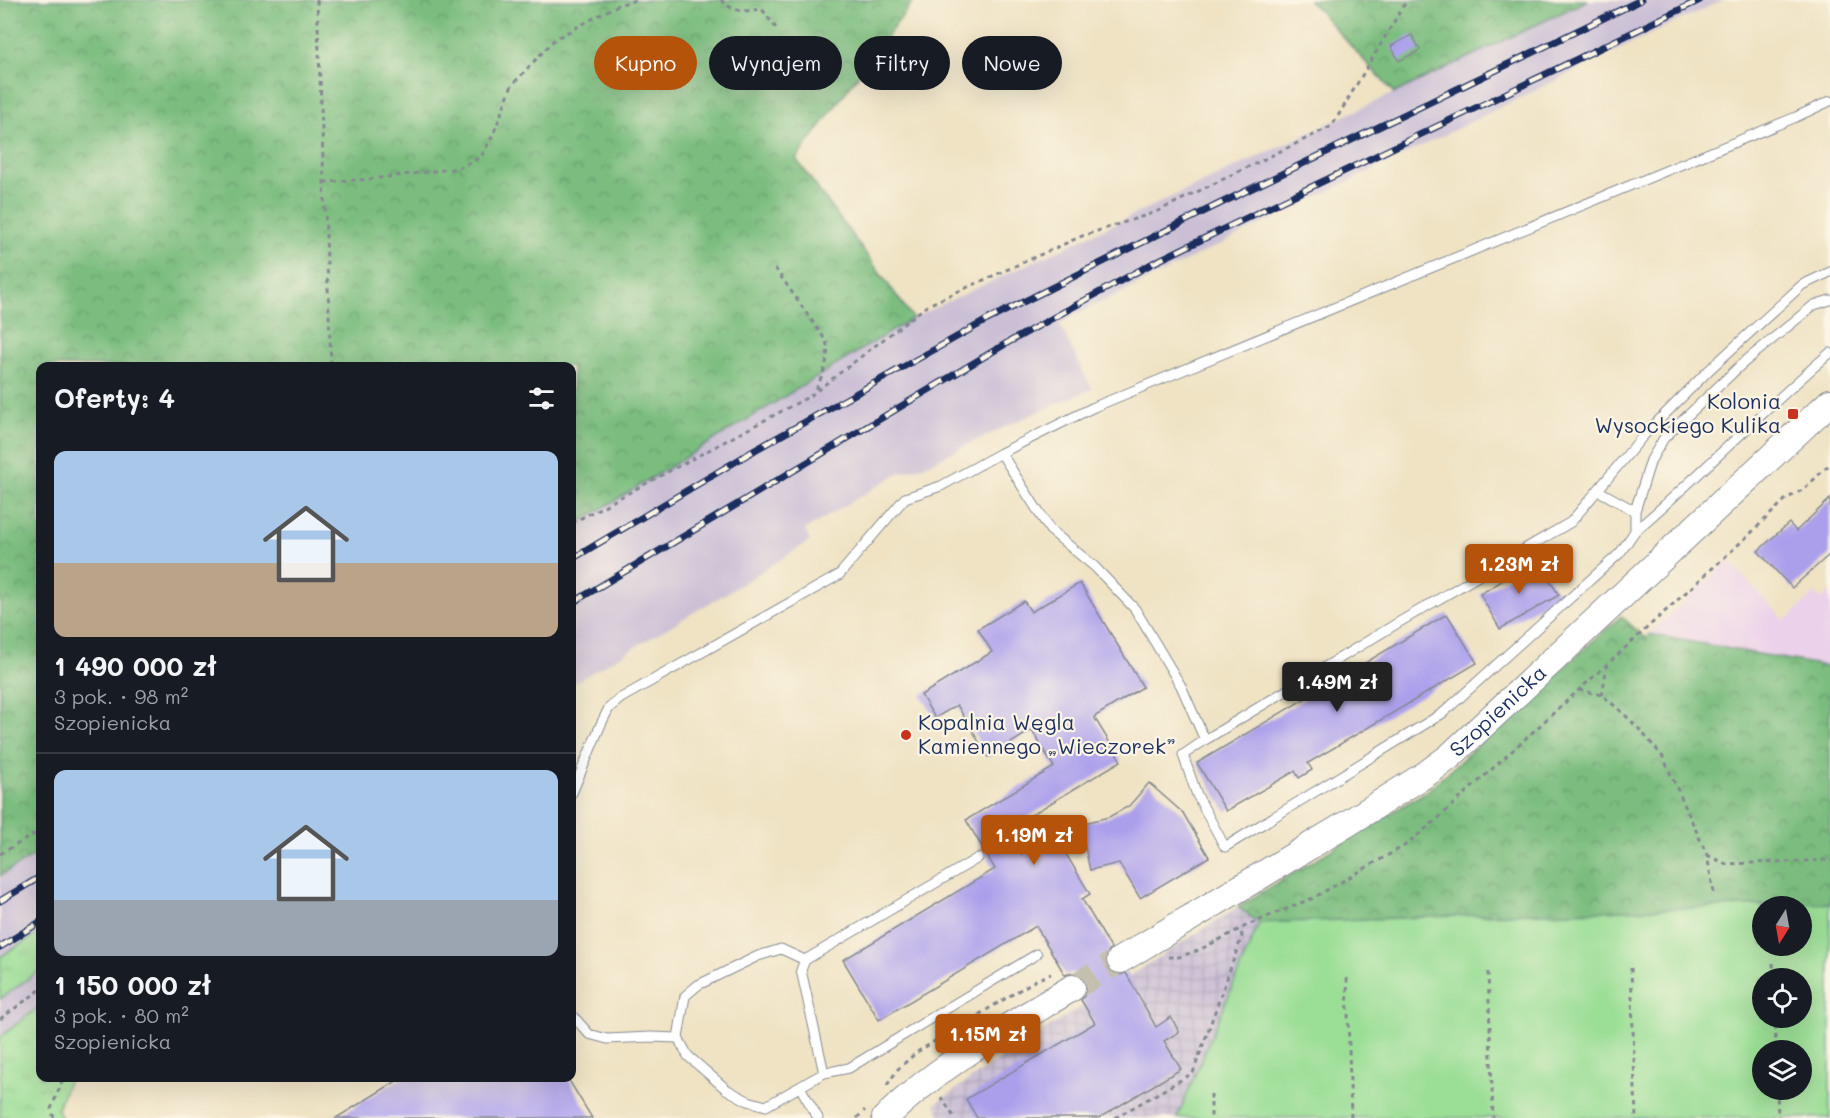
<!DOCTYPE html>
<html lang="pl">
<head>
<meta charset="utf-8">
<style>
	body { margin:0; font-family:Mali,sans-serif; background:#242831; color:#f1f3f6; height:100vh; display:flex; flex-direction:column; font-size:22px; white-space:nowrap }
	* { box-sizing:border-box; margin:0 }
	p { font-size:20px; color:#9ea1a6 }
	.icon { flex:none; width:33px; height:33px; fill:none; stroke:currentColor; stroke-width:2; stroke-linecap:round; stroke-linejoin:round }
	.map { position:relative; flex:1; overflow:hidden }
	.drawer { position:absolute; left:36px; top:362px; width:540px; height:720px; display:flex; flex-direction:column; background:#171b24; border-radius:12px; box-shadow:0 6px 24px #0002 }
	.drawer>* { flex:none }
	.banner { position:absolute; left:594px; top:36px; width:570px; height:54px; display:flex; gap:12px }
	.needle { width:39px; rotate:191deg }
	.fabs { position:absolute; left:1752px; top:896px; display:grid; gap:12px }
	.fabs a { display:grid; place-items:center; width:60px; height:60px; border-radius:50%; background:#171b24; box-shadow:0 6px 24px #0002; font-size:30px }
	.price { position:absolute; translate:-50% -51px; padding:0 14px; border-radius:6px; background:#b45309; color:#fff; font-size:20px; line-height:39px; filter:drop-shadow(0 2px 3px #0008) }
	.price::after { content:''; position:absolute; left:50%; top:36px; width:18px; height:14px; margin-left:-9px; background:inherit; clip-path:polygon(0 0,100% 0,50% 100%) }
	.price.current { background:#222; color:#fff }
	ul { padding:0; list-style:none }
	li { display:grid; align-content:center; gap:12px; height:318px; padding:0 18px }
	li+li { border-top:2px solid #363941 }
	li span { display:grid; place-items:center; height:186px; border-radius:12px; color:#555 }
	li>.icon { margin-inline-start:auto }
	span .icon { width:108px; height:108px; fill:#fffc; stroke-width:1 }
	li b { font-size:26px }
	h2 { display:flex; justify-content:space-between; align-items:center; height:72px; padding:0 18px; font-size:26px }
	.chip { padding:0 21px; border-radius:27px; background:#171b24; box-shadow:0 6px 24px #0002; font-size:21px; line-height:54px }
	.chip.current { background:#b45309; color:#fff }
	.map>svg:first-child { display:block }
	.built { fill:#ecd1ea }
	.industrial { fill:url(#industrial-grid) }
	.railway { fill:#cbbfd5 }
	.grass { fill:url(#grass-tufts); stroke:#5b867a; stroke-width:1.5 }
	.forest { fill:url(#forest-crowns); stroke:#4c766e; stroke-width:1.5 }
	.garden { fill:#9bde96; stroke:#5b867a; stroke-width:1.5; fill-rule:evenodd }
	.building { fill:#ab9fec }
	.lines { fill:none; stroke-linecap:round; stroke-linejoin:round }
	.secondary-tunnel { stroke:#c5bfb0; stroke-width:26; stroke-dasharray:26 13; stroke-linecap:butt }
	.lane-casing { stroke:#858991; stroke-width:11 }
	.secondary-casing { stroke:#858991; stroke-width:28 }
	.path { stroke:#858991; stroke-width:3; stroke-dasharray:4.5 4.5; stroke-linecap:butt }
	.lane { stroke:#fff; stroke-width:9 }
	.secondary { stroke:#fff; stroke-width:26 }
	.rail-casing { stroke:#1b2f5e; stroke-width:7 }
	.rail { stroke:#fcf5e5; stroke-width:4.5; stroke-dasharray:14; stroke-linecap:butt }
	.poi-dot { fill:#c8321e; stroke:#fcf5e5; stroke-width:2 }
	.labels { text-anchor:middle; stroke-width:4.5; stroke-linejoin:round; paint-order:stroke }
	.poi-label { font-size:21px; fill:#1b2f5e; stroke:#fcf5e5; text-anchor:end }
	.street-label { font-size:21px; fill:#1b2f5e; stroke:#fcf5e5 }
</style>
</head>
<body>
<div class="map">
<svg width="1830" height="1118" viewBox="0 0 1830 1118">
	<defs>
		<pattern id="industrial-grid" width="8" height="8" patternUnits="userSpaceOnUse" patternTransform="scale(1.5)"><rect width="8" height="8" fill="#cbbfd5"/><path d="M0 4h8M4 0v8" fill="none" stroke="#aea4b9"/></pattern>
		<pattern id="grass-tufts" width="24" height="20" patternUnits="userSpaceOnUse" patternTransform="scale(1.5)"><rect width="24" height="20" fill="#9bde96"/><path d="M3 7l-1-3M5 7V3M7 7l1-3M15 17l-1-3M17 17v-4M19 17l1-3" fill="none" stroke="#85bf84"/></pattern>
		<pattern id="forest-crowns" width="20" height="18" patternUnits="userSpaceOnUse" patternTransform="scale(1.5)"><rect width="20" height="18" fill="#7cbd7f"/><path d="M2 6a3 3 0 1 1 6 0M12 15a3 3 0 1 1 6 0" fill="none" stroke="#659a6b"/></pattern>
	</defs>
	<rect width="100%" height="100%" fill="#fcf5e5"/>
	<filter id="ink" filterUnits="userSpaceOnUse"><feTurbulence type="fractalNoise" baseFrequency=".0167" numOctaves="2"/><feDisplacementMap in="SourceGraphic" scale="12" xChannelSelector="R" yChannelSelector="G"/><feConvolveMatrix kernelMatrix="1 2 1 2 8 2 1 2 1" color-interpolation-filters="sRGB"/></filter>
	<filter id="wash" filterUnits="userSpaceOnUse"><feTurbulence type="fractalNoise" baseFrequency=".008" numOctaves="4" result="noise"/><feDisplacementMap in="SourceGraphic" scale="24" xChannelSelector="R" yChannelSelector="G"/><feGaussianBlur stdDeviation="1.35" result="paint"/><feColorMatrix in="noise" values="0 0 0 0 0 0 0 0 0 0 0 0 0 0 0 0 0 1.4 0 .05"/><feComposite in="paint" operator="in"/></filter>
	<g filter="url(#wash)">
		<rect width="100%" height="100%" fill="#efe3c4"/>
		<path class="built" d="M 1729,561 L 1785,621 L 1815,593 L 1821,600 L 1830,592 L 1830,667 L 1649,634 Z"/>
		<path class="industrial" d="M 1238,907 L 1259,923 L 1177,1118 L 942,1118 L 935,1104 L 1004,1056 Z"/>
		<path class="railway" d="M 1561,0 L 1724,0 L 1677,21 L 1059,323 L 1092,389 L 1017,421 L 921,467 L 899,473 L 805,530 L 810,541 L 730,591 L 572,684 L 572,519 L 797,380 L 913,318 L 1394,93 Z
			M 40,839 L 40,1077 L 70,1077 L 57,1109 L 62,1118 L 0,1118 L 0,861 Z"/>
		<path class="grass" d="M 40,932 L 40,970 L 0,999 L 0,957 Z
			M 40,1006 L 40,1077 L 70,1077 L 57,1109 L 62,1118 L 0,1118 L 0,1037 Z"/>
		<path class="forest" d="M 0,0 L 914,0 L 796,159 L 913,318 L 572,527 L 572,366 L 40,366 L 40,852 L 0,876 Z
			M 1309,0 L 1588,0 L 1394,93 Z
			M 1621,616 L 1646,639 L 1649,634 L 1830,667 L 1830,903 L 1259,923 L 1238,907 L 1427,791 Z"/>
		<path class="garden" d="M 1830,903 L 1830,1118 L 1177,1118 L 1259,923 ZM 1762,906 L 1802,906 L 1802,945 L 1762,945 ZM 1762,978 L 1802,978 L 1802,1017 L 1762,1017 ZM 1762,1050 L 1802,1050 L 1802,1089 L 1762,1089 Z"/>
		<g id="blocks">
			<path class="building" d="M 1412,35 L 1420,50 L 1399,61 L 1391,46 Z
				M 1830,499 L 1830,554 L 1792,588 L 1758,551 L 1789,523 L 1796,531 Z
				M 1537,560 L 1559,595 L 1500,629 L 1480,594 Z
				M 1080,583 L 1143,687 L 1094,717 L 1121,761 L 1006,830 L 1021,854 L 1054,834 L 1090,894 L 1082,899 L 1111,948 L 1107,953 L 1105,960 L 1107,967 L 1113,973 L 1120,975 L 1126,973 L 1156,1027 L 1171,1017 L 1179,1032 L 1164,1041 L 1181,1069 L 1099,1118 L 977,1118 L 966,1099 L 1095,1023 L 1081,1000 L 1085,995 L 1087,988 L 1084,980 L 1079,975 L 1072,973 L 1065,975 L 1036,926 L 879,1020 L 843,960 L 995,869 L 966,820 L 1054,767 L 1032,730 L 988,757 L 957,705 L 935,718 L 921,695 L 992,652 L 978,629 L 1024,601 L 1031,612 Z
				M 1447,614 L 1477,663 L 1308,763 L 1312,770 L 1299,778 L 1295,771 L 1226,811 L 1197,763 Z
				M 1149,783 L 1183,813 L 1209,857 L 1140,898 L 1119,863 L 1090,870 L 1080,824 L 1109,817 L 1129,806 Z
				M 403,1077 L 567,1077 L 592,1118 L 336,1118 Z"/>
		</g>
	</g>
	<g filter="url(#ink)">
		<use href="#blocks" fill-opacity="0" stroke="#858991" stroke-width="1.5"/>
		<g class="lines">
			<path class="secondary-tunnel" d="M 1072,988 L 1120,960"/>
			<g class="lane-casing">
				<path id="lane" d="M 1830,272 L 1802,285 L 1709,370 L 1643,436 L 1571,522 L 1396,624 L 1205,740 L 1183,755 L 1197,795 L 1225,847 L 1443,713 L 1620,553 L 1635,531 L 1635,511 L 1651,460 L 1664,438 L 1742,364 L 1814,305 L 1830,300
					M 1001,453 L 1050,530 L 1095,567 L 1135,609 L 1181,686 L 1205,740
					M 1599,491 L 1635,511
					M 1635,531 C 1702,474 1763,410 1830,353
					M 572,793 L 601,724 L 609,708 L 621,698 L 839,575 L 905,498 L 941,486 L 1001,453 L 1094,407 L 1796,117 L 1830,101
					M 805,960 L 781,949 L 758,956 L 698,985 L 685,996 L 678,1038 L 688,1056 L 726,1089 L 748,1101 L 766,1106 L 824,1073 L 801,970 L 805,960 L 978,858
					M 572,1015 L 589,1034 L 607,1039 L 651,1037 L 678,1038
					M 824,1073 L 849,1068 L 1037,954
					M 800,1087 L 818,1118"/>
			</g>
			<g class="secondary-casing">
				<g id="secondary">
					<path id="s1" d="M 1120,960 L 1350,822 L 1426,774 L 1449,757 L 1830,402"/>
					<path d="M 885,1118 C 940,1064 1007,1028 1072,988"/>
				</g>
			</g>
			<path class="path" d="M 317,0 L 331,366
				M 721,0 C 736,14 743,11 762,9 L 778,31
				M 324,182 L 371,179 L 459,168 L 481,157 L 493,135 L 512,85 L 555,39 L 618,5 L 636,0
				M 775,268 L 826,341 C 831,359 822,375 815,392
				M 572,523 L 810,396 L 928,305 L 1082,236 L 1156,212 L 1332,126 L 1407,0
				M 1579,690 L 1602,695 L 1622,712 L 1640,730 L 1663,757 L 1707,855 L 1714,894
				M 1602,695 L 1607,665
				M 0,854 L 40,831
				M 1707,855 L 1726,864 L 1830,860
				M 1168,957 L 1179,957 L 1199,950 L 1250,924 L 1313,898 L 1404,846 L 1434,822 L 1750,534 L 1786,499 L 1804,489 L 1830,464
				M 1773,963 L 1774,978
				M 1631,968 L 1636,1118
				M 1488,972 L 1493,1118
				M 1347,978 L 1351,1118
				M 1775,1017 L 1776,1050
				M 0,1019 L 40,990
				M 887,1085 L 898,1069 L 917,1052 L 1036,980 L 1051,974
				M 1777,1089 L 1778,1118
				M 1211,1094 L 1211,1118
				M 941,1097 L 955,1118
				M 54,1118 L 51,1109 L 64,1077
				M 857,1118 L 865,1110
				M 1115,1118 L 1193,1073 L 1242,936 L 1240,929"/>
			<use href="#lane" class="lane"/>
			<use href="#secondary" class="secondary"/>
			<g class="rail-casing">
				<path id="rail" d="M 572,559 L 755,450 L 987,320 L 1211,208 L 1641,0
					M 572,603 L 1007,343 L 1153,263 L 1700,0
					M 0,901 L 40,877
					M 0,947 L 40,922"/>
			</g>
			<use href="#rail" class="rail"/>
		</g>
	</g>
	<g class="poi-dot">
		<rect x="1787" y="408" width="12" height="12" rx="3"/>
		<circle cx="906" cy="735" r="6"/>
	</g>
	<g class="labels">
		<g class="poi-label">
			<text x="1781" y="409">Kolonia<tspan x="1781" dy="24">Wysockiego Kulika</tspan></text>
			<text x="918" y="730" text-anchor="start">Kopalnia Węgla<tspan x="918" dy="24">Kamiennego „Wieczorek”</tspan></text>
		</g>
		<g class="street-label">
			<text dy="7" stroke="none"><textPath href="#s1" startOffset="454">Szopienicka</textPath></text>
		</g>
	</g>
</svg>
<div class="fabs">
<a><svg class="needle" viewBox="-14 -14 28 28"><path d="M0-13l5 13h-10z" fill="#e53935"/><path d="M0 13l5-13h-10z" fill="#9ea1a6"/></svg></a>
<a><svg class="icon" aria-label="locate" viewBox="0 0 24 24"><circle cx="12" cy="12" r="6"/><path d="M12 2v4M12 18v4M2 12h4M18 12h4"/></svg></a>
<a><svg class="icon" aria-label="layers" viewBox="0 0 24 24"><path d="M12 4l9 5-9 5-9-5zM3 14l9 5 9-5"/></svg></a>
</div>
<b class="price" style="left:1519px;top:595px">1.23M zł</b>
<b class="price current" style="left:1337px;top:713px">1.49M zł</b>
<b class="price" style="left:1034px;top:866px">1.19M zł</b>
<b class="price" style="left:988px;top:1065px">1.15M zł</b>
<div class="banner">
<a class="chip current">Kupno</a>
<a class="chip">Wynajem</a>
<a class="chip">Filtry</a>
<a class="chip">Nowe</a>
</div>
<section class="drawer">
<h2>Oferty: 4<svg class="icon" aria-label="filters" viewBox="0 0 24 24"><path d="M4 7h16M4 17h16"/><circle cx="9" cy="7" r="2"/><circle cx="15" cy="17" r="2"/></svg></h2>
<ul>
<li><span style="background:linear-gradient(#a9c7e8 60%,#b9a48a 0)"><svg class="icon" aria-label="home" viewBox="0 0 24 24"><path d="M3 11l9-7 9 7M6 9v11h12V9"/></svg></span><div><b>1 490 000 zł</b><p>3 pok. · 98 m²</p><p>Szopienicka</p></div></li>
<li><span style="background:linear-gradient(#a9c7e8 70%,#9aa5b1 0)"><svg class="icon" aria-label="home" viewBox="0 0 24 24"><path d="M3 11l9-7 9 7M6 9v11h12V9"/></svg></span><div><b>1 150 000 zł</b><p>3 pok. · 80 m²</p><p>Szopienicka</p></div></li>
</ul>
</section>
</div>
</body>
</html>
